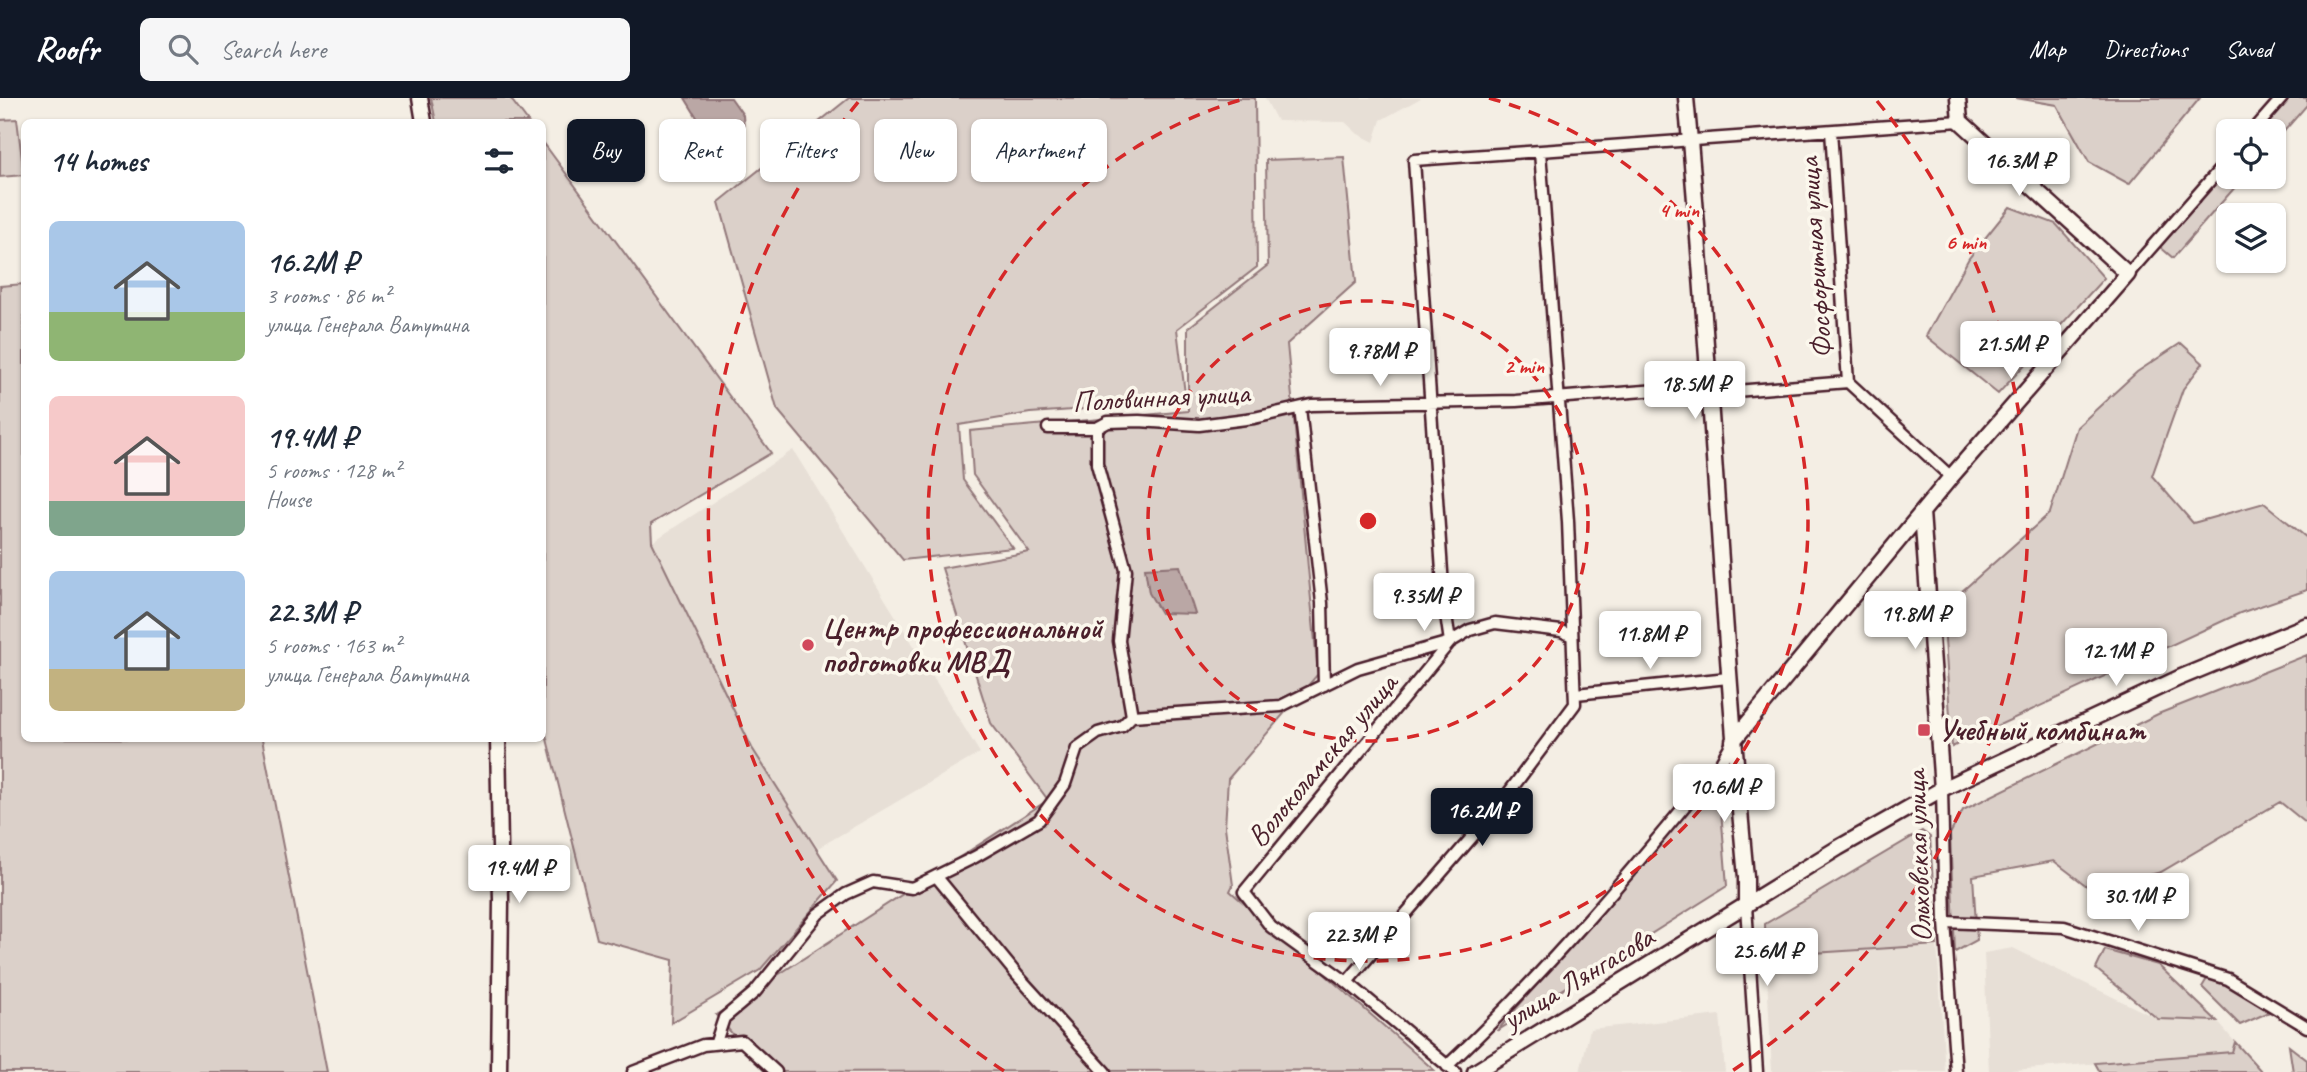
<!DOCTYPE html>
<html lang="en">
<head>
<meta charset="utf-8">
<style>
	body { margin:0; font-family:Caveat,sans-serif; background:#f6f6f7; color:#1f2937; height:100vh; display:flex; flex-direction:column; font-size:26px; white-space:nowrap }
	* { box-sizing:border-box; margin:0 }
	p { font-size:23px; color:#747a83 }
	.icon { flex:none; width:38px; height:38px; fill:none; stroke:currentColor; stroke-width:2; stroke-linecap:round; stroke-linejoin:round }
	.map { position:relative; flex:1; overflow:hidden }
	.drawer { position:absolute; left:21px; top:21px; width:525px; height:623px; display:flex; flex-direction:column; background:#fff; border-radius:10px; box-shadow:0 2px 5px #0004 }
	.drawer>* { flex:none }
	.hud { position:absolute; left:567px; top:21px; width:665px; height:63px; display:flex; gap:14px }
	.controls { position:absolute; left:2216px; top:21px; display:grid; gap:14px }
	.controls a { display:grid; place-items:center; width:70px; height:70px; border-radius:10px; background:#fff; box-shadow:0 2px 5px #0004; font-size:35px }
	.price { position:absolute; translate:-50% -60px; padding:0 16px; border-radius:7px; background:#fff; color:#222; font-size:23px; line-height:46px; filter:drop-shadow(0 2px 4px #0008) }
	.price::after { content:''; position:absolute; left:50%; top:42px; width:21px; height:16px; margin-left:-10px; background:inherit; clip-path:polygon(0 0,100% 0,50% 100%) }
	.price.on { background:#111827; color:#fff }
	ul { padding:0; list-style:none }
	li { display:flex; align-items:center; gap:21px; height:175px; padding:0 28px }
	li span { display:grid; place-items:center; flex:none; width:196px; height:140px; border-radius:10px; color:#555 }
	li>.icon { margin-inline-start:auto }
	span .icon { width:84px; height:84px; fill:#fffc; stroke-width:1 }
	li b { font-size:30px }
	h2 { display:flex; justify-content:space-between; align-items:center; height:84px; padding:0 28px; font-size:30px }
	.pill { padding:0 24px; border-radius:10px; background:#fff; box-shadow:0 2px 5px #0004; font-size:24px; line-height:63px }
	.pill.on { background:#111827; color:#fff }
	header { display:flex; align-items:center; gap:42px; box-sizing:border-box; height:98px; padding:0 35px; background:#111827; color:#fff }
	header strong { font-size:33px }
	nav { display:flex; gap:38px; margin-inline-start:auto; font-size:24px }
	.search { width:490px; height:63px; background:#f6f6f7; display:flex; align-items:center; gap:18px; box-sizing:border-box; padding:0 24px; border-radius:10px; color:#747a83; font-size:26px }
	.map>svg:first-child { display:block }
	.built { fill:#e7dfd6 }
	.green { fill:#dbd0c9; stroke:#92787a; stroke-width:2 }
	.water { fill:#baa7a5; stroke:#8d7174; stroke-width:2 }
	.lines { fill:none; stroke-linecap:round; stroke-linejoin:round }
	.street-casing { stroke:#4a1f2b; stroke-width:15 }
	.secondary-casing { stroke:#4a1f2b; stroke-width:19 }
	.street { stroke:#fbf7ec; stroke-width:10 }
	.secondary { stroke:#fbf7ec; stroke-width:14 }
	.ring { fill:none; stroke:#d62828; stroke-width:3.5; stroke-dasharray:12 9 }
	.poi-dot { fill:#d1495b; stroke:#fbf7ec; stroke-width:2.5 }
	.labels { text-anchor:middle; stroke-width:7; stroke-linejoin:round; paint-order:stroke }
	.street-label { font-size:30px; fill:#4a1f2b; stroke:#fbf7ec }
	.poi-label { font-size:30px; font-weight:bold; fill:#4a1f2b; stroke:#fbf7ec; text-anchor:start }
	.centre { fill:#d62828; stroke:#fbf7ec; stroke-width:3.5 }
	.ring-label { font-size:21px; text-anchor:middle; font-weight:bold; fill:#d62828; stroke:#fbf7ec; stroke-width:7; stroke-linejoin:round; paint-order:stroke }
</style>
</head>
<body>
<header>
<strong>Roofr</strong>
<div class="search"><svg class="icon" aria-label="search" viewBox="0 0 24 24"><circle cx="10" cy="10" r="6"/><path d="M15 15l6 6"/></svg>Search here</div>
<nav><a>Map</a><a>Directions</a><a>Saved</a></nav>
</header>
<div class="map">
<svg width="2307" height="974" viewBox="0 0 2307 974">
	<rect width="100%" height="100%" fill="#f4eee4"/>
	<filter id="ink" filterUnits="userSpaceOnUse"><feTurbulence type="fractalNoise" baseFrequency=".0143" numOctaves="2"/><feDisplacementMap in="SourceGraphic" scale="14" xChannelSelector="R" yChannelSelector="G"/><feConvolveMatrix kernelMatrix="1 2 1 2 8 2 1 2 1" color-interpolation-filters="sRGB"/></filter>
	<g filter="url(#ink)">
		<path class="built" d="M 1265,0 L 1421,0 L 1381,22 L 1374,44 L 1358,36 L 1345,24 L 1277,23 Z
			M 793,352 L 980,655 L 818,750 L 752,650 L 652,444 Z
			M 1937,847 L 1945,974 L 1772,974 L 1766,858 Z
			M 2013,850 L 2158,921 L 2217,923 L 2235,944 L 2233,954 L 1989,974 L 1984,855 Z
			M 1720,917 L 1725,974 L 1580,974 L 1590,931 Z"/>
		<path class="green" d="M 431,0 L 510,0 L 528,24 L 436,24 Z
			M 849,0 L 1255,0 L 1257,169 L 1177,231 L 1186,304 L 1030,315 L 959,327 L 963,382 L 1013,450 L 903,462 L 777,311 L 719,104 Z
			M 2016,0 L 2200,0 L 2129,86 L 2089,64 L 2057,7 Z
			M 2290,0 L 2307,0 L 2307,7 L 2273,46 L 2273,33 L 2261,33 Z
			M 17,21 L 24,77 L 0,79 L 0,22 Z
			M 543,44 L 771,355 L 651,426 L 652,444 L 752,650 L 837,783 L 760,872 L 671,925 L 673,862 L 597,841 L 543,625 Z
			M 1344,59 L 1356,184 L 1287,246 L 1318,576 L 1228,681 L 1225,729 L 1233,787 L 1230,793 L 1434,972 L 765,974 L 716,917 L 1048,702 L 991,625 L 942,470 L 1029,454 L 973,377 L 970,333 L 1188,313 L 1188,230 L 1268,167 L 1266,62 Z
			M 2228,71 L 2228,79 L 2244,79 L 2173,160 L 2160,149 Z
			M 2010,109 L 2056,126 L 2104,180 L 1998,296 L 1926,238 L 1969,160 Z
			M 24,186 L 24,640 L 262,641 L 327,974 L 0,974 L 0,188 Z
			M 2181,245 L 2203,265 L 2183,291 L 2152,378 L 2193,425 L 2264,405 L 2307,440 L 2307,492 L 2240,515 L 1952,649 L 1943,510 L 2050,415 L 2077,329 L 2137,274 Z
			M 2307,557 L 2307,726 L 2280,704 L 2161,774 L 2092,792 L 2054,763 L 1973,778 L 1977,842 L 1955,854 L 1950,736 L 1963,712 L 2158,616 Z
			M 1718,674 L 1727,788 L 1497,933 Z
			M 1922,733 L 1930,739 L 1937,847 L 1766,858 L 1765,826 Z
			M 2105,852 L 2158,867 L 2217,923 L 2158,921 L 2096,871 Z
			M 2208,879 L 2227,882 L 2274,912 L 2240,927 L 2202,889 Z
			M 2235,944 L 2262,974 L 2100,974 L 2095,965 L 2232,954 Z
			M 2289,948 L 2307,962 L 2307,974 L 2293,974 Z"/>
		<path class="water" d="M 685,0 L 731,0 L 743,17 L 744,31 L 729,46 L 722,60 Z
			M 1180,468 L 1195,516 L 1161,515 L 1149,495 L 1145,470 Z"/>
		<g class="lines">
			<g class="street-casing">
				<path id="street" d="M 1831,33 L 1848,284
					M 2253,33 L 2282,0
					M 2128,176 L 2228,62
					M 1300,310 L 1322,505 L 1324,587
					M 1048,330 L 1097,330 L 1108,324 L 1139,323 L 1199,327 L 1254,320 L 1311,307 L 1516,303 L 1683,290 L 1711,295 L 1848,284 L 1951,379
					M 1097,330 L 1097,366 L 1126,472 L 1119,543 L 1132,618
					M 1576,596 L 1728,580
					M 1942,691 L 1945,824 L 1956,974
					M 936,778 L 1017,877 L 1105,974
					M 1746,808 L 1757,974
					M 1945,824 L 2064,829 L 2228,881 L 2307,929
					M 1347,884 L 1498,709 L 1575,606 L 1568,423 L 1540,54
					M 716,944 L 724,920 L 755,894 L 818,816 L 846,796 L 873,784 L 912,790 L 975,759 L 1039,722 L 1065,686 L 1077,650 L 1098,635 L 1122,628 L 1132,618 L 1281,608 L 1358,570 L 1450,544 L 1470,532 L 1495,525 L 1561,533 L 1572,538
					M 1447,968 C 1547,874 1634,770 1721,664 L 1733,643
					M 633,974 L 703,947 L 742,943 L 776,974
					M 1455,974 L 1347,884 L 1271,829 L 1244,794 L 1450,544 L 1444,503 L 1414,62 L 1960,23"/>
			</g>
			<g class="secondary-casing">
				<path id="secondary" d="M 420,0 L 424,24
					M 1686,0 C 1711,259 1721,520 1746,779 L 1746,808
					M 1922,414 L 1942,691
					M 498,640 L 501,802 L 499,974
					M 1733,643 L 1951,379 L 2128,176 L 1960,23 L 1958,0
					M 1475,974 L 1838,750 L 1942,691 L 2179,580 L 2307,527"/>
			</g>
			<use href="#street" class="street"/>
			<use href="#secondary" class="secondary"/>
		</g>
	</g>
	<g class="ring">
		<circle cx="1368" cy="423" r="220"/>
		<path d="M1489 0A440 440 0 1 1 1247 0"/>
		<path d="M1004 973A660 660 0 0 1 859 3M1877 3A660 660 0 0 1 1732 973"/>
	</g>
	<g class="poi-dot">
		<circle cx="808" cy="547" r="7"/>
		<rect x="1917" y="625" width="14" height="14" rx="3.5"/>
	</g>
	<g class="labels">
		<g class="street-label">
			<text transform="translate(1815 160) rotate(-94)" y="10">Фосфоритная улица</text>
			<text transform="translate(1161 299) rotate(-3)" y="10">Половинная улица</text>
			<text transform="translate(1322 662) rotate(-50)" y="10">Волоколамская улица</text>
			<text transform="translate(1918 758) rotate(-92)" y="10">Ольховская улица</text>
			<text transform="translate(1578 880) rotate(-31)" y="10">улица Лянгасова</text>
		</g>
		<g class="poi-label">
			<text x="822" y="540">Центр профессиональной<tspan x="822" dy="34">подготовки МВД</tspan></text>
			<text x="1938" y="642">Учебный комбинат</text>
		</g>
	</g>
	<circle cx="1368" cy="423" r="10" class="centre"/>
	<g class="ring-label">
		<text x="1679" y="119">4 min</text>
		<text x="1966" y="151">6 min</text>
		<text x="1524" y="275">2 min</text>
	</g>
</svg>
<div class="controls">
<a><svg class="icon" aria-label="locate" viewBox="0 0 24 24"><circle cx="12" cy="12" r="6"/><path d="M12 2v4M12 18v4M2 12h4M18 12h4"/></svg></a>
<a><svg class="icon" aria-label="layers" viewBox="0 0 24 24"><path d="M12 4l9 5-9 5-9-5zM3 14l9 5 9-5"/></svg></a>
</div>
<b class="price" style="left:2019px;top:100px">16.3M ₽</b>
<b class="price" style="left:2011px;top:283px">21.5M ₽</b>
<b class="price" style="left:1380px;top:290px">9.78M ₽</b>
<b class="price" style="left:1695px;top:323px">18.5M ₽</b>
<b class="price" style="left:1424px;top:535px">9.35M ₽</b>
<b class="price" style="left:1915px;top:553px">19.8M ₽</b>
<b class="price" style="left:1650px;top:573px">11.8M ₽</b>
<b class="price" style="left:2116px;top:590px">12.1M ₽</b>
<b class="price" style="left:1724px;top:726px">10.6M ₽</b>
<b class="price on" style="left:1482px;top:750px">16.2M ₽</b>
<b class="price" style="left:519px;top:807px">19.4M ₽</b>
<b class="price" style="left:2138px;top:835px">30.1M ₽</b>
<b class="price" style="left:1359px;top:874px">22.3M ₽</b>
<b class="price" style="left:1767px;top:890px">25.6M ₽</b>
<div class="hud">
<a class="pill on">Buy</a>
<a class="pill">Rent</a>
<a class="pill">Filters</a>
<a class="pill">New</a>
<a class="pill">Apartment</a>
</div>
<section class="drawer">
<h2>14 homes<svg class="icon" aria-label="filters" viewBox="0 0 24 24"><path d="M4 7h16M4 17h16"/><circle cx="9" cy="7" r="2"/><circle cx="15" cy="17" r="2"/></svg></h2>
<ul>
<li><span style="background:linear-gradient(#a9c7e8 65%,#8fb573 0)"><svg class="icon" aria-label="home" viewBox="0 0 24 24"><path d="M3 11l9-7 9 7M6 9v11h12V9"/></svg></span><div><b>16.2M ₽</b><p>3 rooms · 86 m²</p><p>улица Генерала Ватутина</p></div></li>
<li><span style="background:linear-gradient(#f6c9c9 75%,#7fa58c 0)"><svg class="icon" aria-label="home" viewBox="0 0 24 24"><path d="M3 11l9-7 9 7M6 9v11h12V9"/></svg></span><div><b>19.4M ₽</b><p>5 rooms · 128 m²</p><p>House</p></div></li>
<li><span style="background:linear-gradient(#a9c7e8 70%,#c2b280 0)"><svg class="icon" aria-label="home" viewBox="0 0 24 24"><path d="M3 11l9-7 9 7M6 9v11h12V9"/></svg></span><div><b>22.3M ₽</b><p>5 rooms · 163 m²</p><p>улица Генерала Ватутина</p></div></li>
</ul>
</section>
</div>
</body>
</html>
